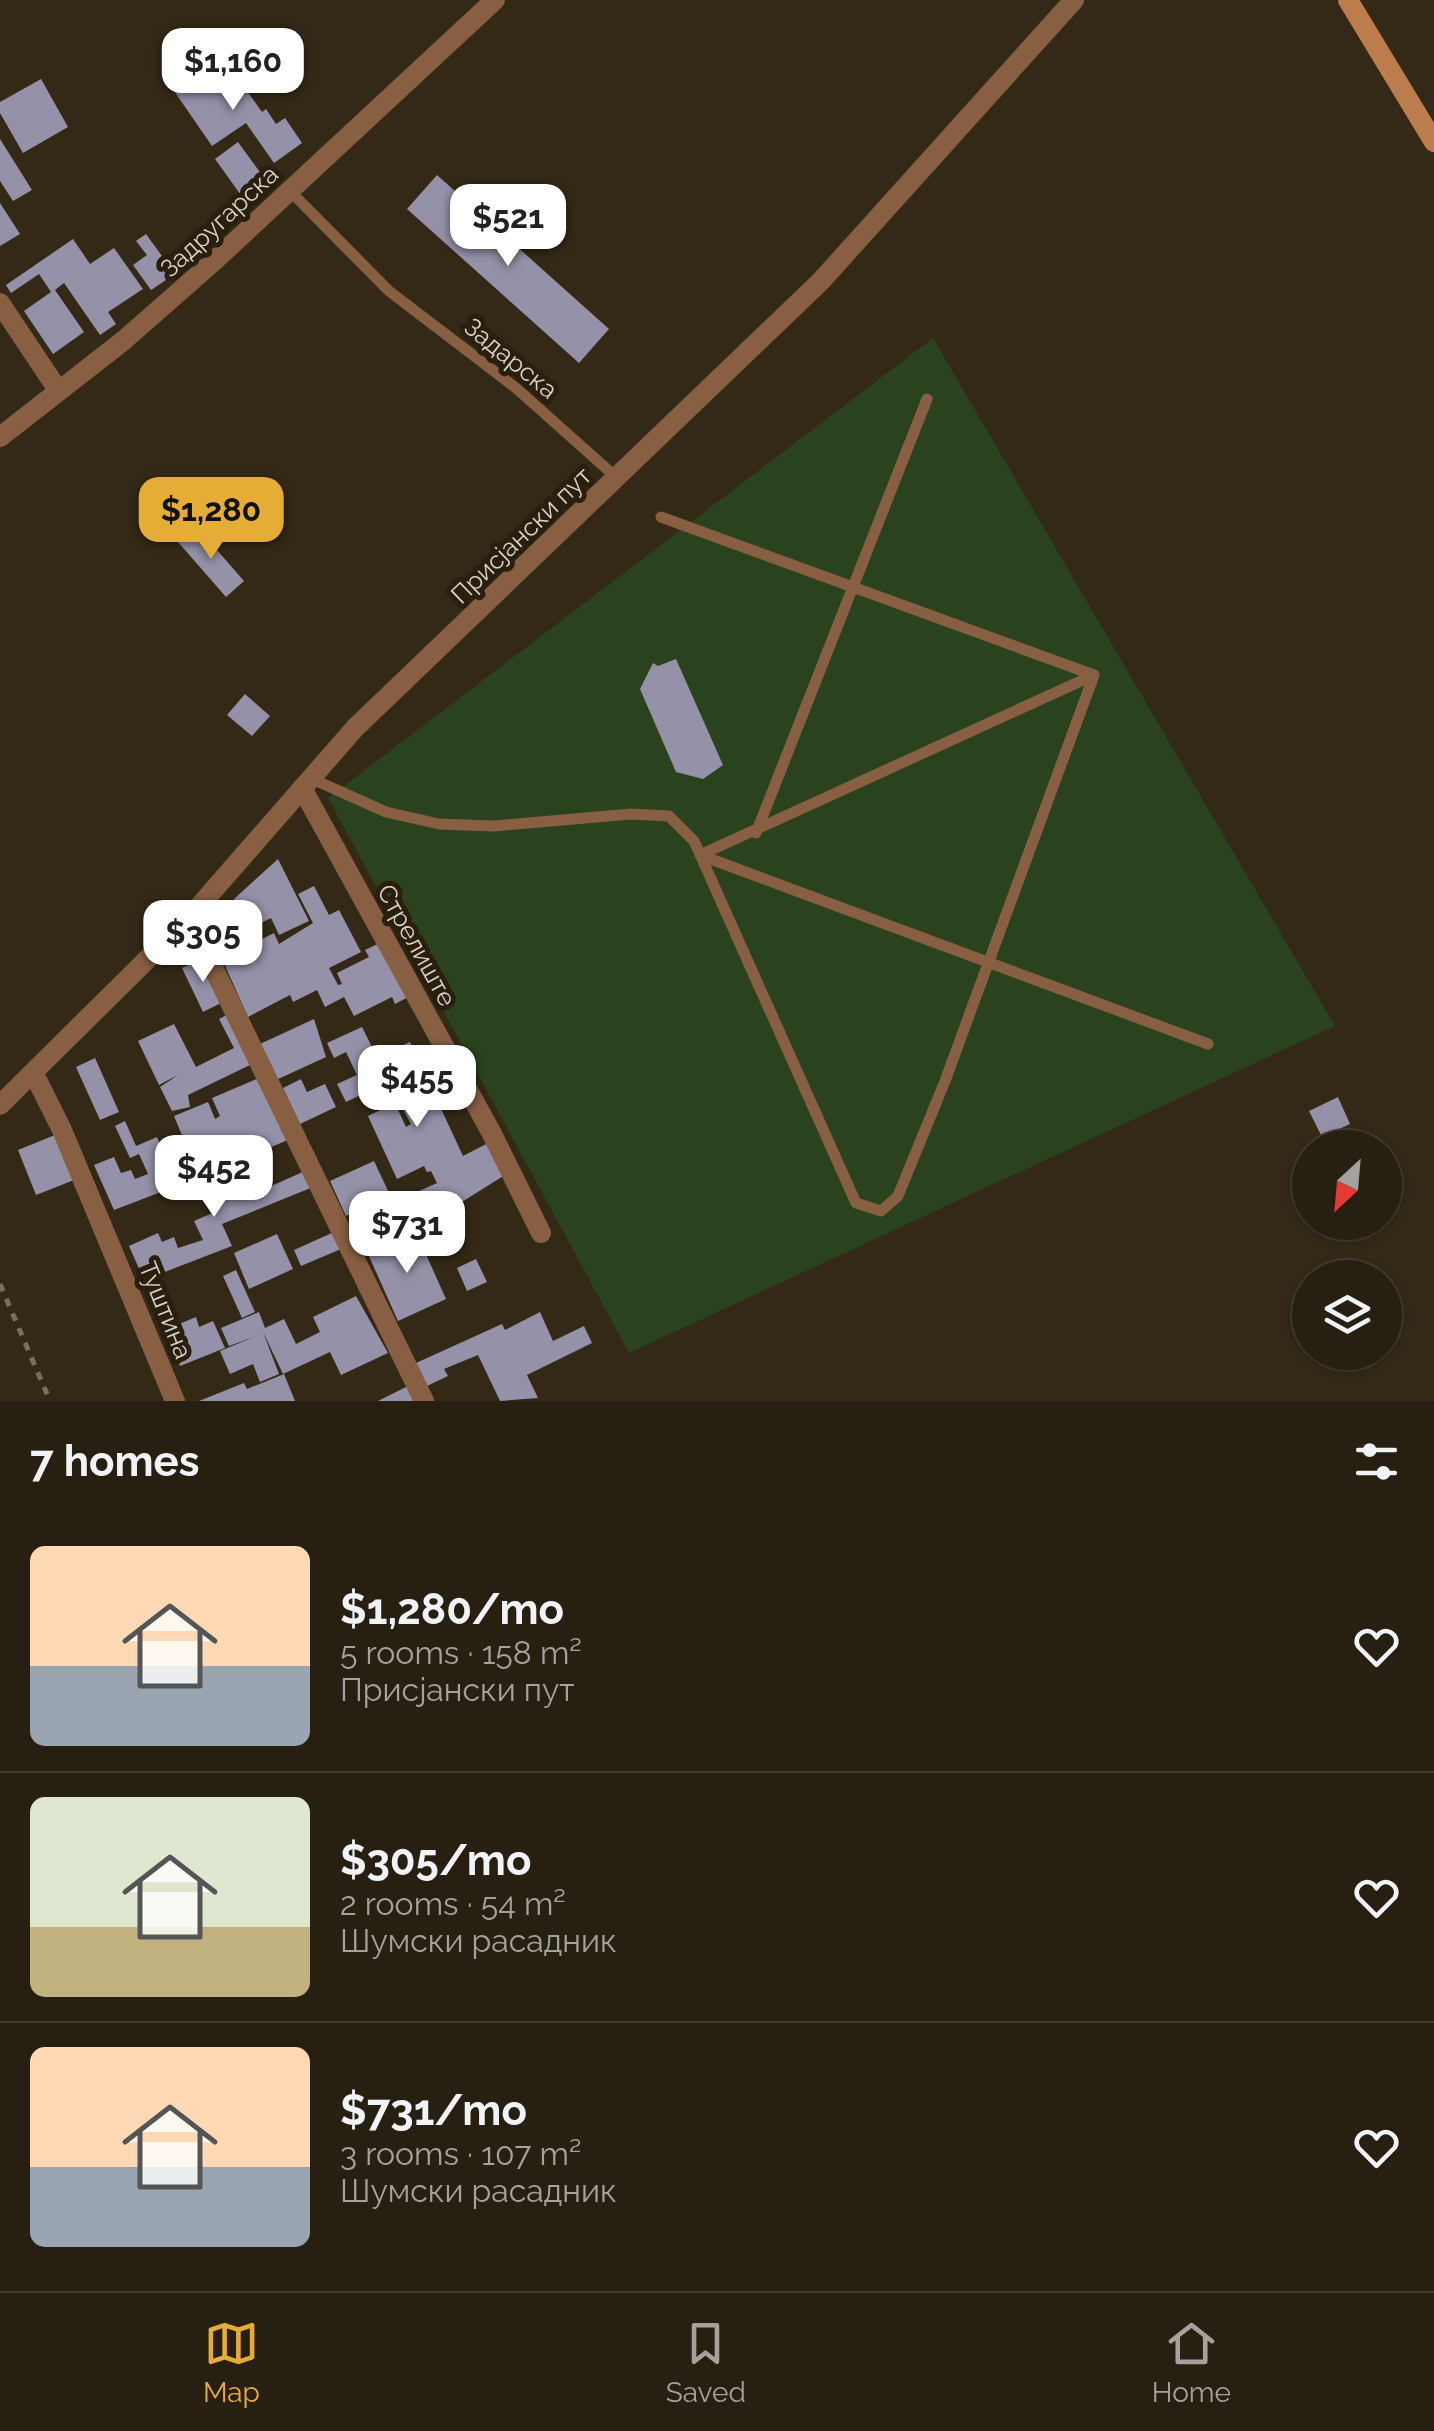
<!DOCTYPE html>
<html lang="en">
<head>
<meta charset="utf-8">
<style>
	body { margin:0; font-family:Raleway,sans-serif; background:#332c1f; color:#f1f3f6; height:100vh; display:flex; flex-direction:column; font-size:38px; white-space:nowrap }
	* { box-sizing:border-box; margin:0 }
	p { font-size:32px; color:#a4a29f }
	.icon { flex:none; width:55px; height:55px; fill:none; stroke:currentColor; stroke-width:2; stroke-linecap:round; stroke-linejoin:round }
	.map { position:relative; height:1401px; overflow:hidden }
	.sheet { display:flex; flex-direction:column; background:#271f11; flex:1 }
	.sheet>* { flex:none }
	.needle { width:65px; rotate:206deg }
	.buttons { position:absolute; left:1292px; top:1130px; display:grid; gap:20px }
	.buttons a { display:grid; place-items:center; width:110px; height:110px; border-radius:50%; background:#271f11; box-shadow:0 2px 8px #0004,0 0 0 2px #433d31; font-size:50px }
	.price { position:absolute; translate:-50% -85px; padding:0 22px; border-radius:20px; background:#fff; color:#222; font-size:32px; line-height:65px; filter:drop-shadow(0 2px 5px #0008) }
	.price::after { content:''; position:absolute; left:50%; top:60px; width:30px; height:22px; margin-left:-15px; background:inherit; clip-path:polygon(0 0,100% 0,50% 100%) }
	.price.active { background:#e5ad36; color:#111 }
	ul { padding:0; list-style:none }
	li { display:flex; align-items:center; gap:30px; height:250px; padding:0 30px }
	li+li { border-top:2px solid #433d31 }
	li span { display:grid; place-items:center; flex:none; width:280px; height:200px; border-radius:15px; color:#555 }
	li>.icon { margin-inline-start:auto }
	span .icon { width:120px; height:120px; fill:#fffc; stroke-width:1 }
	li b { font-size:42px }
	h2 { display:flex; justify-content:space-between; align-items:center; height:120px; padding:0 30px; font-size:42px }
	.menu { display:flex; justify-content:space-around; align-items:center; height:140px; border-top:2px solid #433d31; background:#271f11; font-size:28px; color:#a4a29f }
	.menu a { display:grid; justify-items:center; gap:5px }
	.menu .active { color:#e5ad36 }
	.map>svg:first-child { display:block }
	.green { fill:#2a421d }
	.building { fill:#9491a8 }
	.lines { fill:none; stroke-linecap:round; stroke-linejoin:round }
	.path { stroke:#776f5f; stroke-width:5; stroke-dasharray:8 8; stroke-linecap:butt }
	.service { stroke:#885f43; stroke-width:11 }
	.minor { stroke:#885f43; stroke-width:20 }
	.secondary { stroke:#bc7c4d; stroke-width:20 }
	.labels { text-anchor:middle; stroke-width:10; stroke-linejoin:round; paint-order:stroke }
	.street-label { font-size:25px; fill:#d8d2c7; stroke:#2a1f0e }
</style>
</head>
<body>
<div class="map">
<svg width="1434" height="1401" viewBox="0 0 1434 1401">
	<rect width="100%" height="100%" fill="#342917"/>
	<path class="green" d="M 933,338 L 1335,1026 L 629,1353 L 328,798 Z"/>
	<path class="building" d="M 217,53 L 225,65 L 211,75 L 203,62 Z
		M 203,66 L 224,97 L 219,84 L 235,74 L 262,112 L 266,109 L 276,124 L 285,118 L 302,143 L 274,163 L 246,123 L 212,146 L 172,88 Z
		M 41,79 L 68,127 L 23,153 L 0,113 L 0,102 Z
		M 0,139 L 32,190 L 13,201 L 0,181 Z
		M 238,142 L 267,182 L 243,198 L 215,159 Z
		M 437,175 L 609,329 L 579,363 L 407,209 Z
		M 0,203 L 20,234 L 0,246 Z
		M 146,234 L 175,274 L 151,290 L 133,265 L 147,255 L 136,241 Z
		M 73,239 L 90,264 L 114,248 L 143,289 L 108,312 L 116,324 L 100,335 L 64,283 L 55,290 L 84,332 L 53,354 L 24,311 L 51,292 L 39,274 L 11,293 L 6,285 Z
		M 196,526 L 244,581 L 226,597 L 178,542 Z
		M 676,659 L 723,765 L 703,779 L 676,772 L 640,689 L 653,663 L 658,666 Z
		M 245,694 L 270,716 L 252,736 L 227,715 Z
		M 278,859 L 309,921 L 279,935 L 271,918 L 259,924 L 255,916 L 246,922 L 234,899 Z
		M 314,886 L 329,915 L 339,910 L 361,952 L 329,968 L 338,985 L 342,984 L 337,973 L 369,957 L 365,950 L 384,941 L 414,994 L 395,1004 L 392,997 L 354,1016 L 344,997 L 325,1007 L 317,990 L 293,1002 L 290,995 L 248,1017 L 222,959 L 274,933 L 279,944 L 313,923 L 298,894 Z
		M 204,958 L 225,1001 L 203,1012 L 182,968 Z
		M 234,1011 L 254,1063 L 188,1095 L 190,1107 L 172,1111 L 160,1087 L 178,1075 L 159,1085 L 138,1041 L 174,1024 L 196,1067 L 234,1048 L 219,1019 Z
		M 314,1019 L 326,1057 L 276,1080 L 260,1044 Z
		M 362,1027 L 377,1057 L 410,1042 L 463,1156 L 490,1142 L 505,1175 L 449,1210 L 454,1210 L 465,1234 L 453,1240 L 436,1237 L 417,1192 L 437,1183 L 431,1171 L 427,1172 L 424,1166 L 397,1179 L 368,1116 L 395,1103 L 406,1127 L 411,1124 L 388,1082 L 346,1102 L 337,1084 L 357,1075 L 346,1052 L 334,1058 L 327,1043 Z
		M 95,1058 L 119,1112 L 100,1120 L 76,1067 Z
		M 261,1077 L 290,1139 L 255,1154 L 248,1139 L 232,1145 L 193,1161 L 200,1177 L 114,1210 L 94,1165 L 114,1157 L 121,1173 L 131,1170 L 135,1179 L 148,1174 L 139,1154 L 130,1158 L 115,1126 L 125,1121 L 136,1146 L 157,1137 L 164,1153 L 186,1145 L 174,1116 L 208,1102 L 215,1119 L 220,1116 L 212,1098 Z
		M 301,1079 L 307,1092 L 325,1084 L 336,1107 L 300,1124 L 283,1088 Z
		M 1338,1097 L 1350,1124 L 1322,1137 L 1309,1111 Z
		M 55,1135 L 74,1180 L 36,1195 L 18,1150 Z
		M 374,1161 L 390,1195 L 346,1216 L 330,1181 Z
		M 234,1165 L 240,1179 L 246,1176 L 260,1191 L 305,1171 L 313,1187 L 222,1224 L 232,1246 L 144,1280 L 129,1246 L 158,1233 L 162,1242 L 174,1237 L 178,1248 L 203,1240 L 194,1221 L 217,1211 L 202,1178 Z
		M 334,1232 L 341,1249 L 301,1266 L 294,1250 Z
		M 416,1232 L 446,1299 L 398,1321 L 368,1254 L 396,1235 L 399,1240 Z
		M 277,1234 L 293,1269 L 249,1289 L 234,1253 Z
		M 476,1259 L 487,1282 L 467,1291 L 457,1268 Z
		M 236,1270 L 255,1312 L 242,1318 L 223,1276 Z
		M 356,1296 L 388,1353 L 341,1375 L 330,1352 L 283,1374 L 263,1332 L 279,1374 L 260,1382 L 253,1364 L 230,1374 L 220,1351 L 254,1337 L 229,1346 L 221,1328 L 259,1312 L 265,1328 L 284,1319 L 296,1344 L 320,1332 L 313,1317 Z
		M 540,1312 L 553,1341 L 584,1326 L 592,1343 L 527,1375 L 538,1398 L 500,1401 L 478,1355 L 444,1369 L 448,1376 L 427,1386 L 416,1363 L 502,1324 L 505,1330 Z
		M 196,1317 L 199,1327 L 213,1321 L 225,1348 L 180,1366 L 165,1330 Z
		M 284,1374 L 295,1401 L 199,1401 L 244,1383 L 247,1389 Z
		M 408,1386 L 415,1401 L 378,1401 Z"/>
	<g class="lines">
		<path class="path" d="M 0,1284 L 50,1401"/>
		<path class="service" d="M 289,190 L 389,291 L 516,388 L 617,478
			M 661,517 L 1094,675
			M 310,778 L 386,812 L 439,824 L 493,826 L 631,814 L 669,816 L 694,841 L 856,1203 L 881,1211 L 898,1196 L 945,1081 L 1094,675
			M 756,833 L 927,399
			M 700,855 L 1208,1044
			M 700,855 L 1094,675"/>
		<path class="minor" d="M 0,303 L 58,390
			M 0,437 L 123,341 L 213,262 L 495,0
			M 302,788 L 491,1132 L 541,1233
			M 189,918 L 424,1401
			M 34,1074 L 62,1130 L 175,1401
			M 0,1105 L 189,918 L 355,728 L 821,281 L 1074,0"/>
		<path class="secondary" d="M 1348,0 L 1434,142"/>
	</g>
	<g class="labels">
		<g class="street-label">
			<text transform="translate(219 221) rotate(-43)" y="9">Задругарска</text>
			<text transform="translate(511 358) rotate(39)" y="9">Задарска</text>
			<text transform="translate(521 535) rotate(-44)" y="9">Присјански пут</text>
			<text transform="translate(417 945) rotate(61)" y="9">Стрелиште</text>
			<text transform="translate(166 1310) rotate(68)" y="9">Туштина</text>
		</g>
	</g>
</svg>
<div class="buttons">
<a><svg class="needle" viewBox="-14 -14 28 28"><path d="M0-13l5 13h-10z" fill="#e53935"/><path d="M0 13l5-13h-10z" fill="#a4a29f"/></svg></a>
<a><svg class="icon" aria-label="layers" viewBox="0 0 24 24"><path d="M12 4l9 5-9 5-9-5zM3 14l9 5 9-5"/></svg></a>
</div>
<b class="price" style="left:233px;top:113px">$1,160</b>
<b class="price" style="left:508px;top:269px">$521</b>
<b class="price active" style="left:211px;top:562px">$1,280</b>
<b class="price" style="left:203px;top:985px">$305</b>
<b class="price" style="left:417px;top:1130px">$455</b>
<b class="price" style="left:214px;top:1220px">$452</b>
<b class="price" style="left:407px;top:1276px">$731</b>
</div>
<section class="sheet">
<h2>7 homes<svg class="icon" aria-label="filters" viewBox="0 0 24 24"><path d="M4 7h16M4 17h16"/><circle cx="9" cy="7" r="2"/><circle cx="15" cy="17" r="2"/></svg></h2>
<ul>
<li><span style="background:linear-gradient(#ffd9b3 60%,#9aa5b1 0)"><svg class="icon" aria-label="home" viewBox="0 0 24 24"><path d="M3 11l9-7 9 7M6 9v11h12V9"/></svg></span><div><b>$1,280/mo</b><p>5 rooms · 158 m²</p><p>Присјански пут</p></div><svg class="icon" aria-label="heart" viewBox="0 0 24 24"><path d="M12 20l-8-8c-3-5 5-10 8-4 3-6 11-1 8 4z"/></svg></li>
<li><span style="background:linear-gradient(#dfe7d0 65%,#c2b280 0)"><svg class="icon" aria-label="home" viewBox="0 0 24 24"><path d="M3 11l9-7 9 7M6 9v11h12V9"/></svg></span><div><b>$305/mo</b><p>2 rooms · 54 m²</p><p>Шумски расадник</p></div><svg class="icon" aria-label="heart" viewBox="0 0 24 24"><path d="M12 20l-8-8c-3-5 5-10 8-4 3-6 11-1 8 4z"/></svg></li>
<li><span style="background:linear-gradient(#ffd9b3 60%,#9aa5b1 0)"><svg class="icon" aria-label="home" viewBox="0 0 24 24"><path d="M3 11l9-7 9 7M6 9v11h12V9"/></svg></span><div><b>$731/mo</b><p>3 rooms · 107 m²</p><p>Шумски расадник</p></div><svg class="icon" aria-label="heart" viewBox="0 0 24 24"><path d="M12 20l-8-8c-3-5 5-10 8-4 3-6 11-1 8 4z"/></svg></li>
</ul>
</section>
<nav class="menu">
<a class="active"><svg class="icon" aria-label="map" viewBox="0 0 24 24"><path d="M3 6l6-2 6 2 6-2v14l-6 2-6-2-6 2zM9 4v14M15 6v14"/></svg>Map</a>
<a><svg class="icon" aria-label="saved" viewBox="0 0 24 24"><path d="M7 4h10v16l-5-4-5 4z"/></svg>Saved</a>
<a><svg class="icon" aria-label="home" viewBox="0 0 24 24"><path d="M3 11l9-7 9 7M6 9v11h12V9"/></svg>Home</a>
</nav>
</body>
</html>
